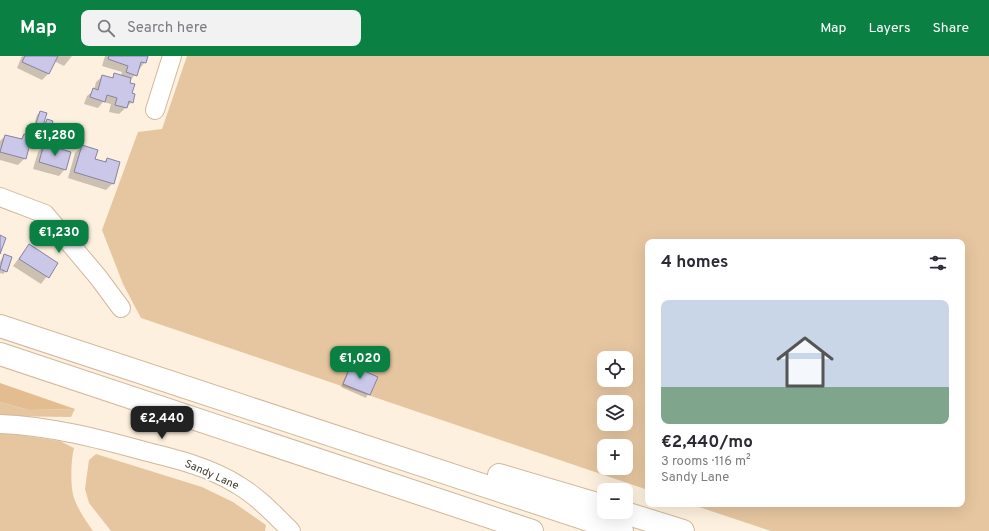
<!DOCTYPE html>
<html lang="en">
<head>
<meta charset="utf-8">
<style>
	body { margin:0; font-family:Overpass,sans-serif; background:#f2f2f3; color:#2b2b33; height:100vh; display:flex; flex-direction:column; font-size:15px; white-space:nowrap }
	* { box-sizing:border-box; margin:0 }
	p { font-size:13px; color:#7c7c81 }
	.icon { flex:none; width:22px; height:22px; fill:none; stroke:currentColor; stroke-width:2; stroke-linecap:round; stroke-linejoin:round }
	.map { position:relative; flex:1; overflow:hidden }
	.side { position:absolute; left:645px; top:183px; width:320px; height:268px; display:flex; flex-direction:column; background:#fff; border-radius:8px; box-shadow:0 4px 16px #0002 }
	.side>* { flex:none }
	.fabs { position:absolute; left:597px; top:295px; display:grid; gap:8px }
	.fabs a { display:grid; place-items:center; width:36px; height:36px; border-radius:8px; background:#fff; box-shadow:0 4px 16px #0002; font-size:20px }
	.price { position:absolute; translate:-50% -34px; padding:0 9px; border-radius:8px; background:#0b8043; color:#fff; font-size:13px; line-height:26px; filter:drop-shadow(0 1px 2px #0008) }
	.price::after { content:''; position:absolute; left:50%; top:24px; width:12px; height:9px; margin-left:-6px; background:inherit; clip-path:polygon(0 0,100% 0,50% 100%) }
	.price.active { background:#222; color:#fff }
	ul { padding:0; list-style:none }
	li { display:grid; align-content:center; gap:8px; height:212px; padding:0 16px }
	li+li { border-top:1px solid #e1e1e2 }
	li span { display:grid; place-items:center; height:124px; border-radius:8px; color:#555 }
	li>.icon { margin-inline-start:auto }
	span .icon { width:72px; height:72px; fill:#fffc; stroke-width:1 }
	li b { font-size:17px }
	h2 { display:flex; justify-content:space-between; align-items:center; height:48px; padding:0 16px; font-size:17px }
	header { display:flex; align-items:center; gap:24px; box-sizing:border-box; height:56px; padding:0 20px; background:#0b8043; color:#fff }
	header strong { font-size:19px }
	nav { display:flex; gap:22px; margin-inline-start:auto; font-size:14px }
	.search { width:280px; height:36px; background:#f2f2f3; display:flex; align-items:center; gap:10px; box-sizing:border-box; padding:0 14px; border-radius:8px; color:#7c7c81; font-size:15px }
	.map>svg:first-child { display:block }
	.green { fill:#e6c6a0; fill-rule:evenodd }
	.forest { fill:#e3bd8f }
	.shadow { fill:#0003 }
	.building { fill:#cbc7e8; stroke:#8682a1 }
	.lines { fill:none; stroke-linecap:round; stroke-linejoin:round }
	.minor-casing { stroke:#d0b99c; stroke-width:20 }
	.motorway-casing { stroke:#d0b99c; stroke-width:24 }
	.minor { stroke:#fff; stroke-width:18 }
	.motorway { stroke:#fff; stroke-width:22 }
	.labels { text-anchor:middle; stroke-width:3.5; stroke-linejoin:round; paint-order:stroke }
	.street-label { font-size:11px; fill:#453b2f; stroke:#fff }
</style>
</head>
<body>
<header>
<strong>Map</strong>
<div class="search"><svg class="icon" aria-label="search" viewBox="0 0 24 24"><circle cx="10" cy="10" r="6"/><path d="M15 15l6 6"/></svg>Search here</div>
<nav><a>Map</a><a>Layers</a><a>Share</a></nav>
</header>
<div class="map">
<svg width="989" height="475" viewBox="0 0 989 475">
	<rect width="100%" height="100%" fill="#fef0de"/>
	<path class="green" d="M 187,0 L 989,0 L 989,475 L 771,475 L 690,448 L 962,448 L 962,186 L 648,186 L 648,434 L 141,262 L 123,228 L 102,174 L 138,76 L 162,73 ZM 604,302 L 626,302 L 626,324 L 604,324 ZM 604,346 L 626,346 L 626,368 L 604,368 ZM 604,390 L 626,390 L 626,412 L 604,412 Z
		M 0,346 L 29,354 L 75,353 L 71,361 L 0,360 Z
		M 0,376 L 60,385 L 74,392 C 71,403 70,431 74,442 C 78,454 86,465 93,475 L 0,475 Z
		M 96,398 L 202,431 L 233,446 L 266,469 L 265,475 L 111,475 L 89,447 L 85,433 L 89,404 Z"/>
	<path class="forest" d="M 0,327 L 75,353 L 29,354 L 0,346 Z"/>
	<path class="shadow" d="M 22,0 L 72,0 L 64,10 L 54,5 L 49,17 L 42,24 L 17,12 Z
		M 105,0 L 147,0 L 145,6 L 129,26 L 132,46 L 119,58 L 109,56 L 111,48 L 103,46 L 98,52 L 84,48 L 87,40 L 94,34 L 96,26 L 103,20 L 111,22 L 115,19 L 121,20 L 122,16 L 102,10 Z
		M 40,56 L 42,69 L 47,64 L 52,66 L 47,82 L 44,85 L 39,83 L 41,78 L 36,82 L 31,80 L 37,59 Z
		M 24,79 L 25,102 L 18,109 L 0,104 L 0,85 L 5,80 L 20,84 Z
		M 44,90 L 65,113 L 59,120 L 33,113 L 38,96 Z
		M 82,90 L 94,104 L 103,107 L 107,103 L 113,127 L 106,134 L 68,122 L 75,97 Z
		M 29,189 L 57,207 L 41,228 L 13,210 Z
		M 4,199 L 6,215 L 3,218 L 0,217 L 0,206 Z
		M 351,311 L 376,321 L 366,342 L 341,331 L 348,314 Z"/>
	<path class="building" d="M 25,0 L 58,0 L 49,18 L 22,6 Z
		M 109,0 L 148,0 L 146,7 L 141,6 L 137,20 L 126,16 L 128,10 L 108,3 Z
		M 114,17 L 131,22 L 130,27 L 135,28 L 132,37 L 135,38 L 133,47 L 129,45 L 127,52 L 115,49 L 117,42 L 107,39 L 105,46 L 90,41 L 93,32 L 98,34 L 102,19 L 113,22 Z
		M 40,55 L 47,57 L 40,79 L 33,77 Z
		M 47,63 L 53,65 L 48,82 L 41,80 Z
		M 24,78 L 32,80 L 26,103 L 0,96 L 5,79 L 22,83 Z
		M 44,88 L 71,96 L 66,114 L 39,106 Z
		M 82,89 L 98,94 L 95,103 L 106,106 L 107,102 L 120,106 L 114,128 L 74,116 Z
		M 0,179 L 6,182 L 0,198 Z
		M 29,188 L 58,207 L 49,222 L 19,203 Z
		M 4,198 L 12,201 L 7,216 L 0,213 Z
		M 351,309 L 378,321 L 370,339 L 343,328 Z"/>
	<g class="lines">
		<g class="minor-casing">
			<path id="minor" d="M 155,54 L 172,0
				M 0,141 L 45,158 L 98,221 L 121,252
				M 0,368 C 49,370 97,382 144,395 C 176,403 210,411 238,429 C 258,441 274,458 291,475"/>
		</g>
		<g class="motorway-casing">
			<path id="motorway" d="M 0,270 L 622,475
				M 0,298 L 532,475
				M 499,419 L 604,450
				M 622,456 L 683,475"/>
		</g>
		<use href="#minor" class="minor"/>
		<use href="#motorway" class="motorway"/>
	</g>
	<g class="labels">
		<g class="street-label">
			<text transform="translate(212 418) rotate(24)" y="4">Sandy Lane</text>
		</g>
	</g>
</svg>
<div class="fabs">
<a><svg class="icon" aria-label="locate" viewBox="0 0 24 24"><circle cx="12" cy="12" r="6"/><path d="M12 2v4M12 18v4M2 12h4M18 12h4"/></svg></a>
<a><svg class="icon" aria-label="layers" viewBox="0 0 24 24"><path d="M12 4l9 5-9 5-9-5zM3 14l9 5 9-5"/></svg></a>
<a>+</a>
<a>−</a>
</div>
<b class="price" style="left:55px;top:101px">€1,280</b>
<b class="price" style="left:59px;top:198px">€1,230</b>
<b class="price" style="left:360px;top:324px">€1,020</b>
<b class="price active" style="left:162px;top:384px">€2,440</b>
<section class="side">
<h2>4 homes<svg class="icon" aria-label="filters" viewBox="0 0 24 24"><path d="M4 7h16M4 17h16"/><circle cx="9" cy="7" r="2"/><circle cx="15" cy="17" r="2"/></svg></h2>
<ul>
<li><span style="background:linear-gradient(#c9d6e8 70%,#7fa58c 0)"><svg class="icon" aria-label="home" viewBox="0 0 24 24"><path d="M3 11l9-7 9 7M6 9v11h12V9"/></svg></span><div><b>€2,440/mo</b><p>3 rooms · 116 m²</p><p>Sandy Lane</p></div></li>
</ul>
</section>
</div>
</body>
</html>
